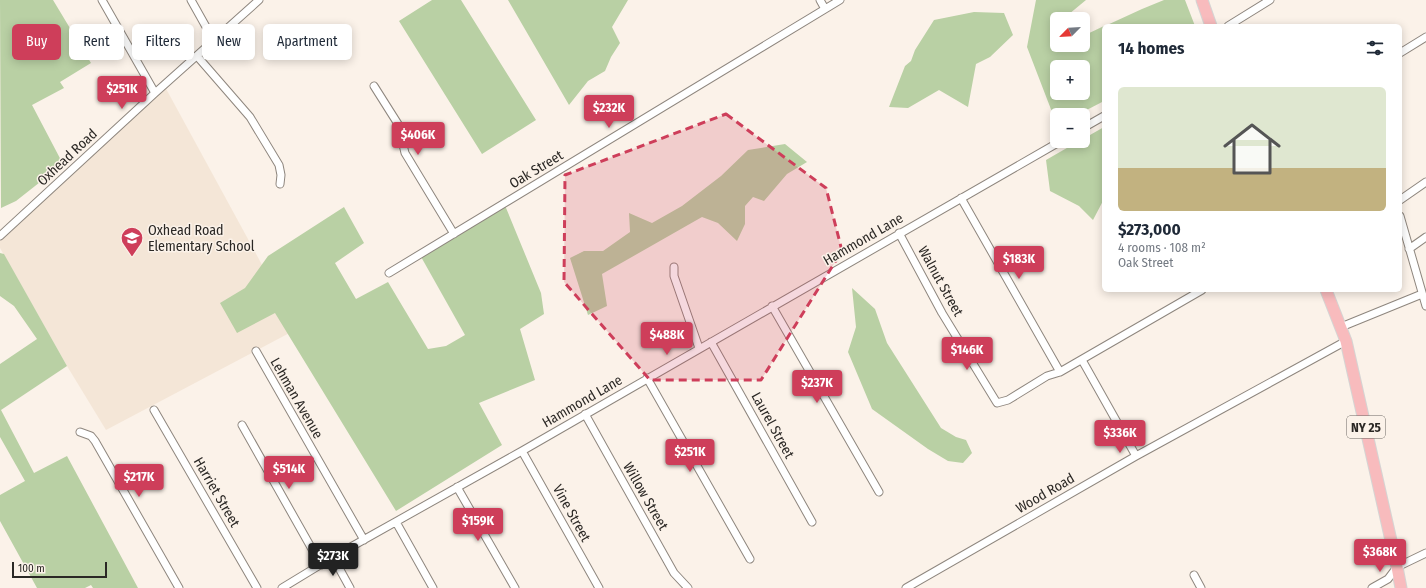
<!DOCTYPE html>
<html lang="en">
<head>
<meta charset="utf-8">
<style>
	body { margin:0; font-family:"Fira Sans Condensed",sans-serif; background:#f6f6f7; color:#1f2937; height:100vh; display:flex; flex-direction:column; font-size:15px; white-space:nowrap }
	* { box-sizing:border-box; margin:0 }
	p { font-size:13px; color:#747a83 }
	.icon { flex:none; width:22px; height:22px; fill:none; stroke:currentColor; stroke-width:2; stroke-linecap:round; stroke-linejoin:round }
	.map { position:relative; flex:1; overflow:hidden }
	.side { position:absolute; left:1102px; top:24px; width:300px; height:268px; display:flex; flex-direction:column; background:#fff; border-radius:6px; box-shadow:0 2px 10px #0003 }
	.side>* { flex:none }
	.top-card { position:absolute; left:12px; top:24px; width:380px; height:36px; display:flex; gap:8px }
	.needle { width:26px; rotate:246deg }
	.fabs { position:absolute; left:1050px; top:12px; display:grid; gap:8px }
	.fabs a { display:grid; place-items:center; width:40px; height:40px; border-radius:6px; background:#fff; box-shadow:0 2px 10px #0003; font-size:20px }
	.scale { position:absolute; left:12px; bottom:10px; width:95px; box-sizing:border-box; padding-left:4px; border:2px solid #2b2825; border-top:0; font-size:11px; line-height:14px; white-space:nowrap; color:#2b2825; -webkit-text-stroke:3px #fbf2e9; paint-order:stroke }
	.price { position:absolute; translate:-50% -34px; padding:0 9px; border-radius:4px; background:#ce3e5a; color:#fff; font-size:13px; line-height:26px; filter:drop-shadow(0 1px 2px #0008) }
	.price::after { content:''; position:absolute; left:50%; top:24px; width:12px; height:9px; margin-left:-6px; background:inherit; clip-path:polygon(0 0,100% 0,50% 100%) }
	.price.on { background:#222; color:#fff }
	ul { padding:0; list-style:none }
	li { display:grid; align-content:center; gap:8px; height:212px; padding:0 16px }
	li+li { border-top:1px solid #e0e1e3 }
	li span { display:grid; place-items:center; height:124px; border-radius:6px; color:#555 }
	li>.icon { margin-inline-start:auto }
	span .icon { width:72px; height:72px; fill:#fffc; stroke-width:1 }
	li b { font-size:17px }
	h2 { display:flex; justify-content:space-between; align-items:center; height:48px; padding:0 16px; font-size:17px }
	.pill { padding:0 14px; border-radius:6px; background:#fff; box-shadow:0 2px 10px #0003; font-size:14px; line-height:36px }
	.pill.on { background:#ce3e5a; color:#fff }
	.map>svg:first-child { display:block }
	.built { fill:#f4e6d7 }
	.green { fill:#b9d0a4; fill-rule:evenodd }
	.lines { fill:none; stroke-linecap:round; stroke-linejoin:round }
	.minor-casing { stroke:#8e867e; stroke-width:9 }
	.primary-casing { stroke:#d5d4d3; stroke-width:13 }
	.minor { stroke:#fff; stroke-width:7 }
	.primary { stroke:#f8bbbd; stroke-width:11 }
	.marked { fill:#ce3e5a; fill-opacity:0.2; stroke:#ce3e5a; stroke-width:3; stroke-dasharray:8 5; stroke-linejoin:round }
	.labels { text-anchor:middle; stroke-width:3; stroke-linejoin:round; paint-order:stroke }
	.shield { fill:#fbf2e9; stroke:#696560; stroke-width:1 }
	.shield-label { font-size:13px; font-weight:bold; fill:#2b2825 }
	.street-label { font-size:14px; fill:#2b2825; stroke:#fbf2e9 }
	.poi-label { font-size:14px; fill:#2b2825; stroke:#fbf2e9; text-anchor:start }
</style>
</head>
<body>
<div class="map">
<svg width="1426" height="588" viewBox="0 0 1426 588">
	<rect width="100%" height="100%" fill="#fbf2e9"/>
	<path class="built" d="M 164,85 L 297,329 L 106,430 L 67,366 L 0,248 L 0,237 Z"/>
	<path class="green" d="M 0,0 L 53,0 L 91,63 L 60,82 L 64,88 L 32,105 L 63,164 L 16,201 L 1,208 Z
		M 432,0 L 461,0 L 536,120 L 482,154 L 399,21 Z
		M 508,0 L 628,0 L 612,27 L 620,43 L 611,57 L 605,71 L 588,81 L 569,105 Z
		M 1036,0 L 1086,0 L 1063,19 L 1057,19 L 1057,24 L 1053,28 L 1057,37 L 1057,45 L 1061,45 L 1062,46 L 1065,45 L 1083,45 L 1083,36 L 1104,26 L 1104,101 L 1077,115 L 1057,115 L 1057,125 L 1027,47 ZM 1057,67 L 1083,67 L 1083,93 L 1057,93 Z
		M 1164,0 L 1185,0 L 1195,26 L 1105,26 L 1142,9 Z
		M 974,12 L 1004,13 L 1013,35 L 990,57 L 976,64 L 968,107 L 939,90 L 908,108 L 889,107 L 905,66 L 911,61 L 915,50 L 934,20 Z
		M 1104,127 L 1104,199 L 1093,220 L 1079,206 L 1050,191 L 1046,160 L 1079,141 L 1083,141 L 1083,139 Z
		M 785,144 L 807,162 L 787,174 L 764,201 L 753,197 L 745,206 L 745,224 L 737,241 L 718,223 L 702,217 L 602,274 L 607,306 L 588,315 L 570,258 L 584,251 L 603,251 L 630,232 L 629,213 L 652,223 L 682,206 L 721,176 L 748,150 Z
		M 504,203 L 541,293 L 544,314 L 520,329 L 535,380 L 479,403 L 502,445 L 396,511 L 275,313 L 237,333 L 220,303 L 245,288 L 268,256 L 344,207 L 364,243 L 335,263 L 356,299 L 388,282 L 428,349 L 446,346 L 465,335 L 420,255 Z
		M 0,253 L 4,254 L 67,366 L 1,410 L 34,473 L 67,456 L 138,588 L 93,588 L 91,585 L 85,588 L 37,588 L 0,521 L 0,495 L 25,481 L 0,437 L 0,364 L 37,339 L 14,306 L 0,296 Z
		M 852,288 L 875,309 L 887,343 L 941,428 L 956,437 L 966,440 L 972,453 L 963,463 L 948,461 L 928,449 L 872,409 L 848,352 L 856,327 Z"/>
	<g class="lines">
		<g class="minor-casing">
			<path id="minor" d="M 102,0 L 155,93
				M 191,0 L 214,41
				M 820,0 L 825,9
				M 1228,26 L 1270,0
				M 1400,53 L 1426,37
				M 197,56 L 250,117 L 279,165 L 281,175 L 280,184
				M 374,86 L 398,124 L 405,153 L 454,234
				M 1083,128 L 1104,116
				M 961,198 L 1060,372
				M 1400,200 L 1426,182
				M 1400,216 L 1426,306
				M 899,233 L 942,313 L 997,403 L 1008,400 L 1047,376 L 1060,372 L 1202,290
				M 0,236 L 155,93 L 259,0
				M 1409,249 L 1426,237
				M 674,267 L 674,276 L 699,348
				M 389,273 L 840,0
				M 772,306 L 879,492
				M 1341,327 L 1422,294
				M 711,342 L 812,522
				M 256,351 L 364,540
				M 1082,360 L 1136,456
				M 647,378 L 750,559
				M 154,410 L 257,588
				M 585,414 L 674,573 L 688,588
				M 242,425 L 321,565
				M 80,432 L 91,436 L 95,441 L 179,588
				M 522,451 L 599,588
				M 457,487 L 515,588
				M 396,522 L 433,588
				M 333,557 L 350,588
				M 1194,575 L 1201,588
				M 282,588 L 333,557 L 522,451 L 1061,141
				M 906,588 L 1136,456 L 1346,341
				M 1372,588 L 1388,579 L 1397,567 L 1426,553"/>
		</g>
		<g class="primary-casing">
			<path id="primary" d="M 1202,0 L 1211,26
				M 1326,290 L 1346,341 L 1397,567 L 1401,588"/>
		</g>
		<use href="#minor" class="minor"/>
		<use href="#primary" class="primary"/>
	</g>
	<path class="marked" d="M 726,114 L 826,188 L 842,251 L 761,380 L 650,380 L 564,282 L 565,175 Z"/>
	<defs>
		<g id="school-pin" transform="scale(1.15)"><path d="M0 17L-7.5 6A9.5 9.5 0 1 1 7.5 6Z" fill="#ce3e5a" stroke="#fbf2e9"/><path d="M0-5L7-2L0 1L-7-2ZM-4 1L0 2.5L4 1V4Q0 6-4 4Z" fill="#fff"/></g>
	</defs>
	<g fill-rule="evenodd">
		<use href="#school-pin" x="132" y="238"/>
	</g>
	<g class="labels">
		<rect class="shield" x="1347" y="416" width="38" height="22" rx="3"/>
		<g class="shield-label">
			<text x="1366" y="432">NY 25</text>
		</g>
		<g class="street-label">
			<text transform="translate(67 157) rotate(-43)" y="5">Oxhead Road</text>
			<text transform="translate(536 169) rotate(-31)" y="5">Oak Street</text>
			<text transform="translate(863 239) rotate(-30)" y="5">Hammond Lane</text>
			<text transform="translate(941 281) rotate(61)" y="5">Walnut Street</text>
			<text transform="translate(297 398) rotate(60)" y="5">Lehman Avenue</text>
			<text transform="translate(582 401) rotate(-30)" y="5">Hammond Lane</text>
			<text transform="translate(773 425) rotate(61)" y="5">Laurel Street</text>
			<text transform="translate(217 492) rotate(60)" y="5">Harriet Street</text>
			<text transform="translate(1045 493) rotate(-30)" y="5">Wood Road</text>
			<text transform="translate(646 496) rotate(60)" y="5">Willow Street</text>
			<text transform="translate(572 513) rotate(61)" y="5">Vine Street</text>
		</g>
		<g class="poi-label">
			<text x="148" y="235">Oxhead Road<tspan x="148" dy="16">Elementary School</tspan></text>
		</g>
	</g>
</svg>
<div class="fabs">
<a><svg class="needle" viewBox="-14 -14 28 28"><path d="M0-13l5 13h-10z" fill="#e53935"/><path d="M0 13l5-13h-10z" fill="#747a83"/></svg></a>
<a>+</a>
<a>−</a>
</div>
<div class="scale">100 m</div>
<b class="price" style="left:122px;top:110px">$251K</b>
<b class="price" style="left:609px;top:129px">$232K</b>
<b class="price" style="left:418px;top:156px">$406K</b>
<b class="price" style="left:1019px;top:280px">$183K</b>
<b class="price" style="left:667px;top:356px">$488K</b>
<b class="price" style="left:967px;top:371px">$146K</b>
<b class="price" style="left:817px;top:404px">$237K</b>
<b class="price" style="left:1120px;top:454px">$336K</b>
<b class="price" style="left:690px;top:473px">$251K</b>
<b class="price" style="left:289px;top:490px">$514K</b>
<b class="price" style="left:139px;top:498px">$217K</b>
<b class="price" style="left:478px;top:542px">$159K</b>
<b class="price" style="left:1380px;top:573px">$368K</b>
<b class="price on" style="left:333px;top:577px">$273K</b>
<div class="top-card">
<a class="pill on">Buy</a>
<a class="pill">Rent</a>
<a class="pill">Filters</a>
<a class="pill">New</a>
<a class="pill">Apartment</a>
</div>
<section class="side">
<h2>14 homes<svg class="icon" aria-label="filters" viewBox="0 0 24 24"><path d="M4 7h16M4 17h16"/><circle cx="9" cy="7" r="2"/><circle cx="15" cy="17" r="2"/></svg></h2>
<ul>
<li><span style="background:linear-gradient(#dfe7d0 65%,#c2b280 0)"><svg class="icon" aria-label="home" viewBox="0 0 24 24"><path d="M3 11l9-7 9 7M6 9v11h12V9"/></svg></span><div><b>$273,000</b><p>4 rooms · 108 m²</p><p>Oak Street</p></div></li>
</ul>
</section>
</div>
</body>
</html>
